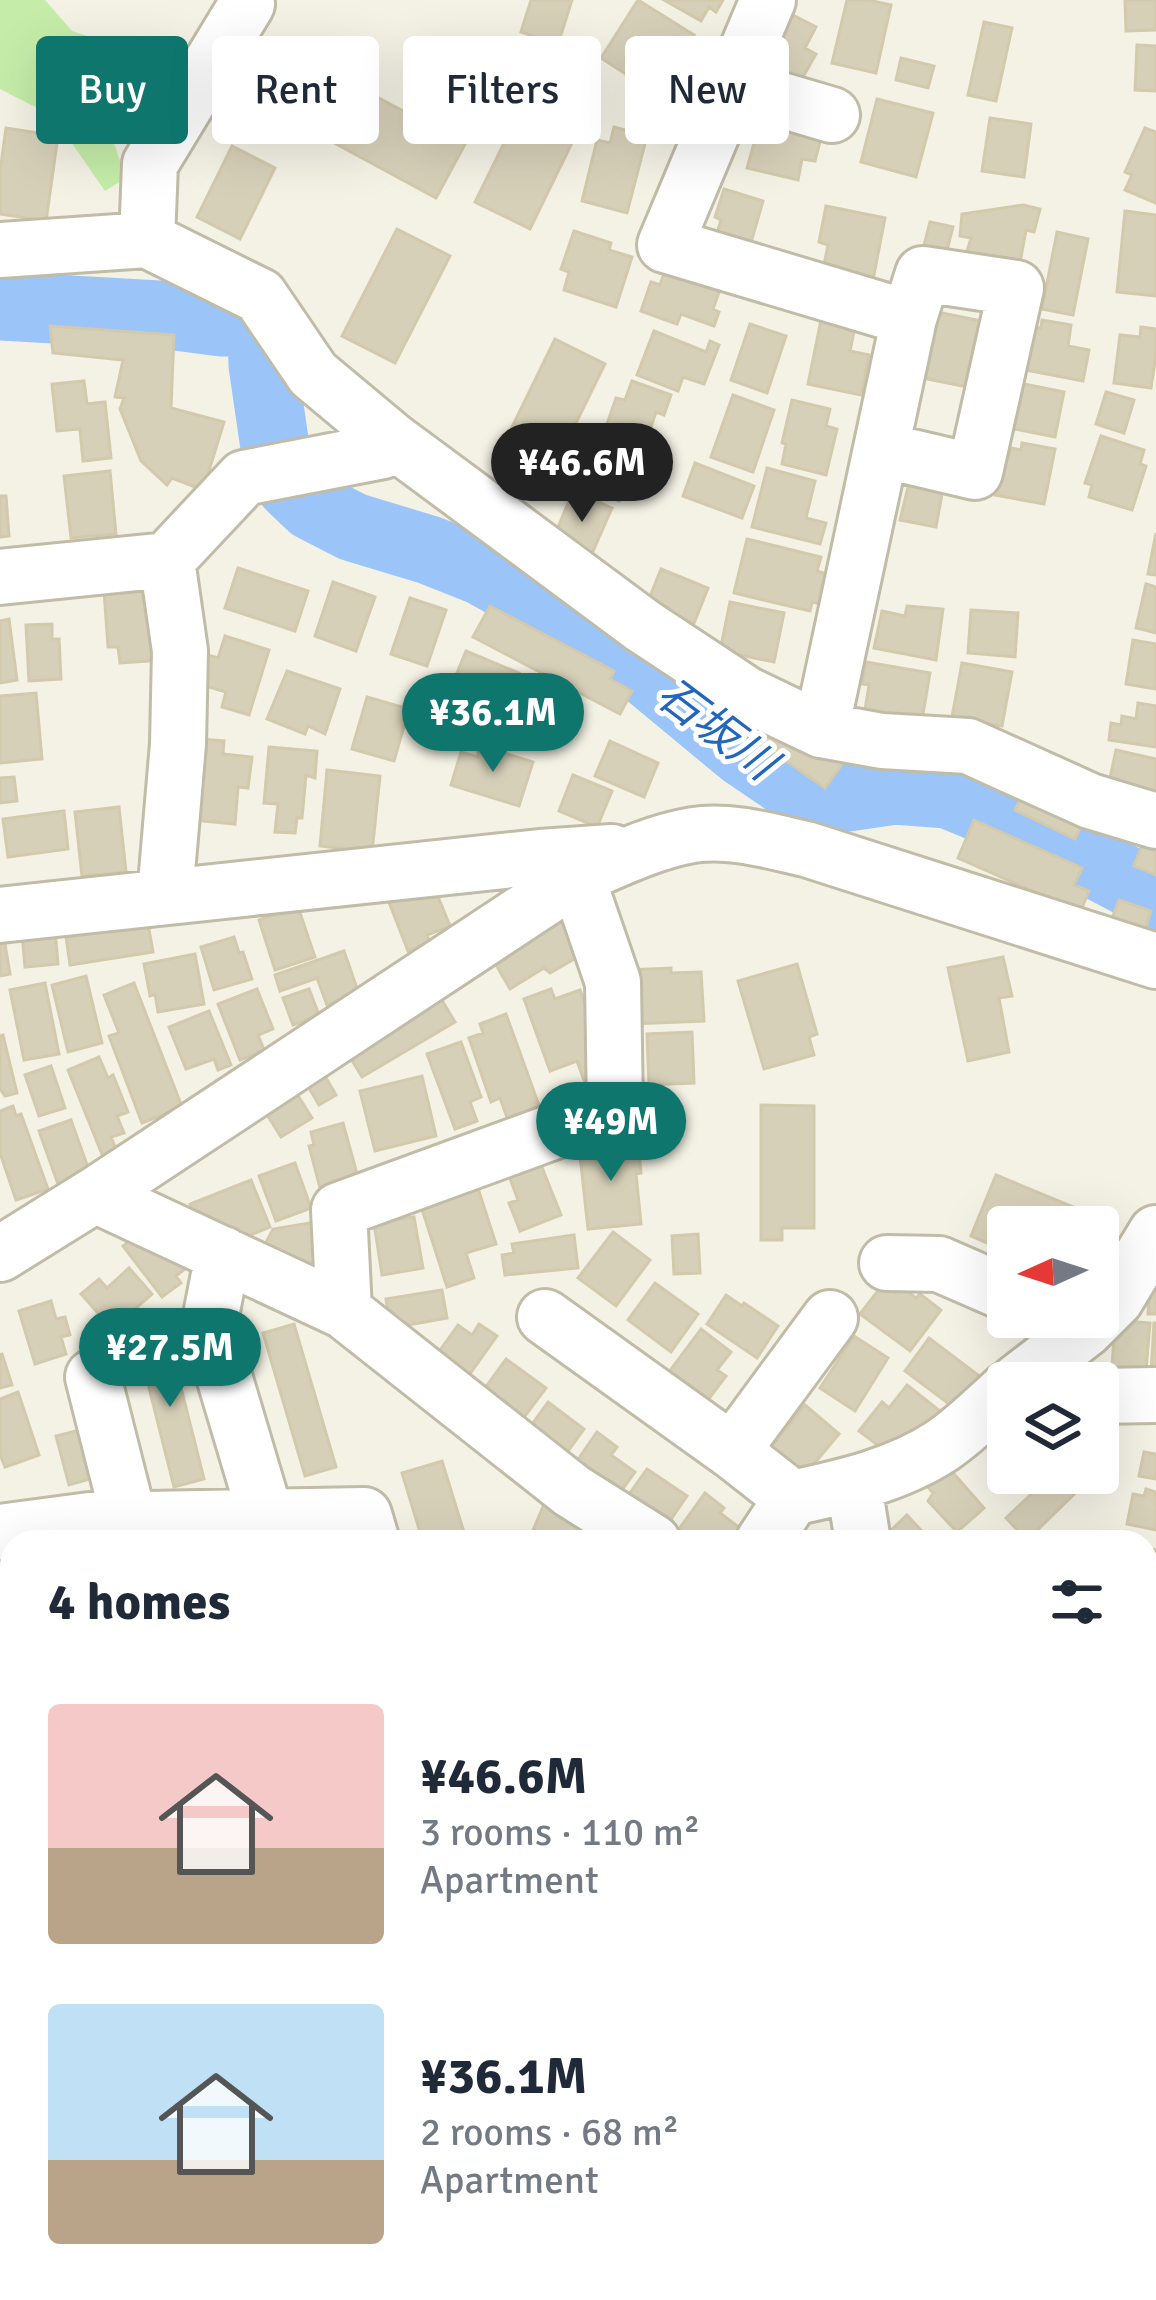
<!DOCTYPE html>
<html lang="en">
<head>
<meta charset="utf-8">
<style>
	body { margin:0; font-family:Signika,"Noto Sans JP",sans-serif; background:#f2f2f3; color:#1f2937; height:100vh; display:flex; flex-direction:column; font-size:45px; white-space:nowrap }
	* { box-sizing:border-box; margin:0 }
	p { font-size:39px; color:#747a83 }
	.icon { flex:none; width:66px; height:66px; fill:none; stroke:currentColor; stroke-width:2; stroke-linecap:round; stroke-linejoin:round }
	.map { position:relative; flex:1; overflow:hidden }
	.details { position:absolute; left:0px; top:1530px; width:1158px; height:771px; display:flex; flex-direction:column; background:#fff; border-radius:36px 36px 0 0; box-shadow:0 12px 48px #0002 }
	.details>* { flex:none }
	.hud { position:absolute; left:36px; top:36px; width:1086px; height:108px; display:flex; gap:24px }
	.needle { width:78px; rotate:267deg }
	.controls { position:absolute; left:987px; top:1206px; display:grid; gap:24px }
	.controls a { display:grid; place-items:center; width:132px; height:132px; border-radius:12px; background:#fff; box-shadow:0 12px 48px #0002; font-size:60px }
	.price { position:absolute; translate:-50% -102px; padding:0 27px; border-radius:42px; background:#0f766e; color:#fff; font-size:39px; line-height:78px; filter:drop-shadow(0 3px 6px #0008) }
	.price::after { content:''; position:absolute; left:50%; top:72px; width:36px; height:27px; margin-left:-18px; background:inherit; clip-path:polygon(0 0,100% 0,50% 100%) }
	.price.current { background:#222; color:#fff }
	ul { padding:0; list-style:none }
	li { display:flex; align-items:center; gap:36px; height:300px; padding:0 48px }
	li span { display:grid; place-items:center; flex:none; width:336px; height:240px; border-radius:12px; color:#555 }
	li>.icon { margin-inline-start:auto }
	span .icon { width:144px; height:144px; fill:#fffc; stroke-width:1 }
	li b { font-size:51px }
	h2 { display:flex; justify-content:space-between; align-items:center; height:144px; padding:0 48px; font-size:51px }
	.tag { padding:0 42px; border-radius:12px; background:#fff; box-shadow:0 12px 48px #0002; font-size:42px; line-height:108px }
	.tag.current { background:#0f766e; color:#fff }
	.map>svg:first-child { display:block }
	.green { fill:#c5eda9 }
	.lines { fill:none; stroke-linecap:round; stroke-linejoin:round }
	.river { stroke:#9bc4f8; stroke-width:69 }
	.building { fill:#d7d0b9; stroke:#d3c9ac; stroke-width:3 }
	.minor-casing { stroke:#c1bca7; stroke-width:60 }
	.minor { stroke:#fff; stroke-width:54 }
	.labels { text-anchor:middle; stroke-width:10; stroke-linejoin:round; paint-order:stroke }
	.water-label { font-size:45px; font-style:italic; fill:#2266bf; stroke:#fff }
</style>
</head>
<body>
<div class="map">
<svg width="1156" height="2300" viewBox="0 0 1156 2300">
	<rect width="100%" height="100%" fill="#f4f2e5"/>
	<path class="green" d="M 0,0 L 45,0 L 72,31 L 133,51 L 100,103 L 126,178 L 105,191 L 53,116 L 0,89 Z"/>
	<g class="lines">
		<path class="river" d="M 0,306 L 176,316 L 222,322 L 254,322 L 262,331 L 263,365 L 276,454 L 291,486 L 312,506 L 353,527 L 429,550 L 482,571 L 579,625 L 632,660 L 743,752 L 809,797 L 840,798 L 895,790 L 948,794 L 1013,821 L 1156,896"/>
	</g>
	<path class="building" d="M 531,0 L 572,0 L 558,44 L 521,32 Z
		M 638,0 L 694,35 L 657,94 L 601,58 Z
		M 664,0 L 723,0 L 716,12 L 709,7 L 701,21 Z
		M 847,0 L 868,0 L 891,5 L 876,73 L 832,63 Z
		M 1125,0 L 1156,0 L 1156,30 L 1126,31 Z
		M 785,11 L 816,27 L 805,48 L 816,54 L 796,89 L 754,68 Z
		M 984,22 L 1012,28 L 996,101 L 968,95 Z
		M 1137,45 L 1156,46 L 1156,91 L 1135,90 Z
		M 901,58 L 934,66 L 928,88 L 896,80 Z
		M 541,68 L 582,89 L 577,97 L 591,104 L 530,229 L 475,202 Z
		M 364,90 L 465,144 L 436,198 L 336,144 Z
		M 877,99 L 933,113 L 916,177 L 861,162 Z
		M 990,118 L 1031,124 L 1024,177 L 982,171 Z
		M 761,119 L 822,134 L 815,161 L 802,159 L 798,180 L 747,168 Z
		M 614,127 L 647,136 L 627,213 L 582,201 L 597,140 L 610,143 Z
		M 6,128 L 58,136 L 46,221 L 0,214 L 0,172 Z
		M 1145,128 L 1156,132 L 1156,203 L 1125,190 L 1132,175 L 1125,172 Z
		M 232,146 L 275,168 L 240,239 L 197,217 Z
		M 724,189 L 763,201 L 750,246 L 716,236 L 721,220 L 715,217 Z
		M 1023,205 L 1040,209 L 1034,232 L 1026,230 L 1019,268 L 966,255 L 971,238 L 960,236 L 962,214 Z
		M 826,206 L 885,218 L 872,285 L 831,277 L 833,266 L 824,265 L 828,245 L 819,242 Z
		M 1125,211 L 1156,215 L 1156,296 L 1117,292 Z
		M 930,222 L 953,227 L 946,254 L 923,249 Z
		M 397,229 L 450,256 L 395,363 L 342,336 Z
		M 574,231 L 611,243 L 609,250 L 632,257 L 616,307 L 564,290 L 569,272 L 561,269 Z
		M 1057,232 L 1088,239 L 1073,315 L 1042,309 Z
		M 666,267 L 721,287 L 713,309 L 719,312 L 714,326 L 681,314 L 677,324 L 641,311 L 651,282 L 660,285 Z
		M 937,312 L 986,322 L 972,388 L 923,378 Z
		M 821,320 L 855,327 L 850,351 L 869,355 L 861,395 L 808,384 Z
		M 1042,320 L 1071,325 L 1068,346 L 1089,350 L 1083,381 L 1026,370 L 1034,327 L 1041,328 Z
		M 750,324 L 786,336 L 767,393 L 731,380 Z
		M 50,326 L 174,335 L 171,408 L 224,422 L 203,490 L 172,478 L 167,485 L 141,461 L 120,409 L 124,398 L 115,397 L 123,360 L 53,353 Z
		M 1141,327 L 1156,329 L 1156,355 L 1151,388 L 1114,383 L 1120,335 L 1140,337 Z
		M 654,331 L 706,352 L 710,341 L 719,345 L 704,384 L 683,377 L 678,391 L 637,375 Z
		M 555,339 L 605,364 L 543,490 L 493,466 Z
		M 84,381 L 87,404 L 105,402 L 111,458 L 83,461 L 80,429 L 57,431 L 52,384 Z
		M 632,381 L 671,395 L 664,415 L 656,412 L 647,439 L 607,424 L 616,398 L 625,400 Z
		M 1024,384 L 1064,392 L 1055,437 L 1010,428 L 1013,413 L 1017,414 Z
		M 1106,392 L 1134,400 L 1124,433 L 1096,424 Z
		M 733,395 L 774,410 L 753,472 L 711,457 Z
		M 792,400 L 830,409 L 826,426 L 837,429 L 826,475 L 782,464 L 786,444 L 782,443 Z
		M 604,435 L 641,452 L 619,501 L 581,484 Z
		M 1101,436 L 1144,450 L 1140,464 L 1146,466 L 1132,510 L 1089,497 L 1092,485 L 1085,483 Z
		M 1022,443 L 1055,449 L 1044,504 L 995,495 L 1002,458 L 1008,459 L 1011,448 L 1021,450 Z
		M 695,463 L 754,486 L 742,518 L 683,496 Z
		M 767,468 L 815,481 L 806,518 L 826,523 L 820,544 L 752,527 Z
		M 110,471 L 116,534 L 71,538 L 64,476 Z
		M 910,479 L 944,483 L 936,527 L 900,520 Z
		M 573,491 L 612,508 L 590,558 L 552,542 Z
		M 0,496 L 6,496 L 9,536 L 0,537 Z
		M 1156,533 L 1156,575 L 1148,574 Z
		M 747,539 L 821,557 L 817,571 L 827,574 L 820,604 L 812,602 L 810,611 L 734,593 Z
		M 238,568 L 308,591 L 295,631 L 225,608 Z
		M 661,569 L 708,588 L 694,623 L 666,612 L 668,607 L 649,599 Z
		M 333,582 L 375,597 L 356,651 L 315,636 Z
		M 1146,584 L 1156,587 L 1156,633 L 1136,628 Z
		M 158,586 L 163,660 L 120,663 L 118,647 L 108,647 L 104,590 Z
		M 410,598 L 446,610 L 427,666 L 391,654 Z
		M 730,602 L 784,613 L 774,662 L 720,651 Z
		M 490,606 L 614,671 L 610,679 L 632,691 L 620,714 L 473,637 Z
		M 907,606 L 943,609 L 936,660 L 874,648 L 882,611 L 905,616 Z
		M 971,610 L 1018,613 L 1015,657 L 968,653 Z
		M 9,619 L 17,680 L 0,683 L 0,621 Z
		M 52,624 L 52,639 L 59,639 L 61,679 L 29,681 L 26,625 Z
		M 225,636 L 269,650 L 249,715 L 222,707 L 226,692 L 199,684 L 208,655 L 218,658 Z
		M 1133,640 L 1156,644 L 1156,689 L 1126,684 Z
		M 466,651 L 519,673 L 508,700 L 494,694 L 489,706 L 450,690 Z
		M 866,662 L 930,673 L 922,720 L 865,710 L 869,685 L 862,684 Z
		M 962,663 L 1012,672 L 1002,726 L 952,717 Z
		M 287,671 L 340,689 L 325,734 L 308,726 L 305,734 L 267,719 Z
		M 528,686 L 575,709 L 557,746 L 509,723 Z
		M 36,693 L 42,759 L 0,763 L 0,696 Z
		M 367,697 L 409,709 L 394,761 L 352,749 Z
		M 1138,703 L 1156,706 L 1156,747 L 1109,740 L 1111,723 L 1121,725 L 1122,716 L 1136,719 Z
		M 774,718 L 843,763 L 825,788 L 760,743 Z
		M 199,739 L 224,741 L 223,754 L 252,757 L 248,788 L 238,787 L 235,824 L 192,820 Z
		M 610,741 L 658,763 L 644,797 L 595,776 Z
		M 478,745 L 533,762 L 519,806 L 451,785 L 461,752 L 478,757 Z
		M 269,747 L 317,751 L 315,778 L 306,775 L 302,818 L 297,818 L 295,833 L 275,832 L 278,804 L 264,803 Z
		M 1116,750 L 1156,759 L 1156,802 L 1107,792 Z
		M 327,770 L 380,776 L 372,852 L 320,846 Z
		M 573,775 L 612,791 L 597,827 L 559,811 Z
		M 14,777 L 17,801 L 0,803 L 0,778 Z
		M 1025,789 L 1085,818 L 1075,839 L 1015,810 Z
		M 119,807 L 126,872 L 82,876 L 75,812 Z
		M 64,811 L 68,849 L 8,857 L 3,819 Z
		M 974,820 L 1082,868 L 1074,885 L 1089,891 L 1080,912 L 958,858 Z
		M 1146,834 L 1156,837 L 1156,875 L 1134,866 Z
		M 434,887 L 450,926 L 427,935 L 430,943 L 408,951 L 387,897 Z
		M 1119,900 L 1151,911 L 1146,927 L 1156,931 L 1156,943 L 1109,926 Z
		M 298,907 L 315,957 L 275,970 L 259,920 Z
		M 560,916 L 583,954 L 550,973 L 544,968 L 510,989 L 492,958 Z
		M 148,924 L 153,952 L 70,965 L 66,937 Z
		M 55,930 L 58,964 L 25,967 L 22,933 Z
		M 234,937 L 239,953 L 243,952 L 252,979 L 214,990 L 201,947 Z
		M 4,938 L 10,974 L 0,976 L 0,939 Z
		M 344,951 L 359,994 L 327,1005 L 317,978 L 280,991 L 275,975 Z
		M 195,954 L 204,1004 L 158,1012 L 155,994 L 150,996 L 144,964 Z
		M 1003,957 L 1012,996 L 999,998 L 1009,1052 L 968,1061 L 948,968 Z
		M 797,964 L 817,1034 L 809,1037 L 814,1055 L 764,1069 L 738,981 Z
		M 671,968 L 671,973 L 701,972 L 704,1021 L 631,1024 L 628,970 Z
		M 86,976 L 102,1043 L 68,1052 L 52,985 Z
		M 45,983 L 59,1054 L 24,1060 L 10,990 Z
		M 134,983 L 182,1107 L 142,1123 L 109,1036 L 119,1033 L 104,995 Z
		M 257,989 L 273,1029 L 258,1035 L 264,1050 L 240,1060 L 218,1004 Z
		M 309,989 L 319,1015 L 293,1025 L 283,998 Z
		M 551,989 L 555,999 L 580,990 L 597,1037 L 596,1082 L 586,1086 L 577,1061 L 550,1071 L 524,999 Z
		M 440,997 L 455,1022 L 362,1077 L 347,1052 Z
		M 209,1011 L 231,1065 L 218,1070 L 214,1059 L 186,1069 L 169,1027 Z
		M 506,1014 L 540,1108 L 508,1120 L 500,1098 L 491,1102 L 469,1038 L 483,1033 L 480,1024 Z
		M 692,1032 L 694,1083 L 649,1085 L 647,1034 Z
		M 3,1035 L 17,1093 L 5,1096 L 0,1089 L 0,1036 Z
		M 461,1042 L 481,1097 L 470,1102 L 477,1121 L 455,1129 L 427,1054 Z
		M 99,1057 L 108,1078 L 113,1075 L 128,1112 L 117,1116 L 124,1133 L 111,1137 L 118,1154 L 104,1159 L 68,1070 Z
		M 51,1066 L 65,1108 L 39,1116 L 25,1075 Z
		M 322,1071 L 336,1095 L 319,1105 L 305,1081 Z
		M 422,1076 L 436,1136 L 375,1151 L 360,1091 Z
		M 295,1091 L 312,1118 L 281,1137 L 264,1110 Z
		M 761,1105 L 814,1106 L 814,1228 L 782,1228 L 782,1240 L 761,1240 Z
		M 13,1106 L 16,1116 L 21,1114 L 48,1189 L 16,1200 L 0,1153 L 0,1111 Z
		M 71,1120 L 90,1173 L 58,1184 L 39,1131 Z
		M 343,1123 L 359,1181 L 321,1192 L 309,1146 L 314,1145 L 311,1132 Z
		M 638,1141 L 641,1173 L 636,1174 L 641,1224 L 588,1229 L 579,1146 Z
		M 537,1155 L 561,1215 L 520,1231 L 509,1203 L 518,1200 L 506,1168 Z
		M 295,1163 L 311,1208 L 276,1221 L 259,1176 Z
		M 996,1175 L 1112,1223 L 1098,1255 L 1098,1227 L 1008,1227 L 1008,1238 L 999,1234 L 994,1246 L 971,1236 Z
		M 251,1180 L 270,1227 L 234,1242 L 200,1230 L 190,1204 Z
		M 476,1182 L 496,1244 L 466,1253 L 474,1278 L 447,1287 L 419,1200 Z
		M 414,1217 L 423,1268 L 382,1275 L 374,1223 Z
		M 316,1222 L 319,1280 L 262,1250 L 273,1229 Z
		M 146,1229 L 171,1248 L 186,1268 L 176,1276 L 181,1283 L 162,1297 L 123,1246 Z
		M 613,1232 L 650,1260 L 616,1306 L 578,1278 Z
		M 698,1234 L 700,1273 L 674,1274 L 672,1236 Z
		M 574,1235 L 578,1268 L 505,1275 L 502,1255 L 514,1253 L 512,1244 Z
		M 129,1268 L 152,1294 L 112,1329 L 81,1294 L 99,1279 L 107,1288 Z
		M 655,1283 L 698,1314 L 671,1352 L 628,1320 Z
		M 883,1284 L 895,1293 L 900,1286 L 916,1298 L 920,1294 L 941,1310 L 910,1351 L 860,1314 Z
		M 442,1290 L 447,1318 L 391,1328 L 386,1299 Z
		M 1149,1291 L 1156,1291 L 1156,1314 L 1148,1314 Z
		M 726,1295 L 742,1306 L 744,1303 L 778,1326 L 757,1358 L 707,1324 Z
		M 51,1301 L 56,1319 L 65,1317 L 70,1335 L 61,1337 L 66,1354 L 35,1364 L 19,1311 Z
		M 1115,1320 L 1150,1323 L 1146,1369 L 1112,1367 Z
		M 1154,1323 L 1156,1323 L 1156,1374 L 1151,1374 Z
		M 294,1324 L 336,1467 L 305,1476 L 263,1333 Z
		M 479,1324 L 497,1336 L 467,1378 L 436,1356 L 458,1325 L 472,1335 Z
		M 701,1329 L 731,1352 L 717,1370 L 726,1376 L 707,1401 L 663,1380 Z
		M 167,1332 L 204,1479 L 174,1487 L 137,1340 Z
		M 854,1336 L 888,1358 L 855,1411 L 820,1388 Z
		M 929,1338 L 982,1378 L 957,1410 L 905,1371 Z
		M 2,1354 L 12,1385 L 0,1388 L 0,1355 Z
		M 506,1359 L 546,1388 L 519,1424 L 480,1395 Z
		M 907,1385 L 940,1411 L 921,1436 L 913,1429 L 892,1456 L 859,1431 L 882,1402 L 889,1408 Z
		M 18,1392 L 39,1455 L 5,1467 L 0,1454 L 0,1399 Z
		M 548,1402 L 584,1429 L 561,1461 L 525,1434 Z
		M 805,1405 L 839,1434 L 804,1476 L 770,1448 Z
		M 87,1428 L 100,1476 L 69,1485 L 56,1436 Z
		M 597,1432 L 617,1447 L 611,1455 L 635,1472 L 616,1498 L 570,1471 Z
		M 1144,1452 L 1156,1454 L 1156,1479 L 1139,1476 Z
		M 442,1461 L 467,1542 L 423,1542 L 402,1473 Z
		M 948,1467 L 984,1508 L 957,1532 L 928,1501 L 933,1493 L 927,1486 Z
		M 647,1469 L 687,1496 L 665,1528 L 625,1500 Z
		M 1038,1473 L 1096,1473 L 1027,1540 L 1006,1518 L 1042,1484 Z
		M 1146,1489 L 1156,1492 L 1156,1530 L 1127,1524 L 1133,1494 L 1144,1496 Z
		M 705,1493 L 724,1508 L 720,1513 L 748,1534 L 742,1542 L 682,1542 L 674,1536 Z
		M 545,1502 L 599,1524 L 592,1542 L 528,1542 Z
		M 907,1515 L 929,1539 L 925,1542 L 890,1542 L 893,1539 L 888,1533 Z
		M 1146,1547 L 1156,1550 L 1156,1584 L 1153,1593 L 1146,1591 Z
		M 0,1964 L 12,1964 L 12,2020 L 0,2019 Z
		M 1156,2014 L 1156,2039 L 1149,2039 L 1150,2079 L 1146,2080 L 1146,2015 Z
		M 760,2289 L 810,2289 L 805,2300 L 755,2300 Z
		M 936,2289 L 948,2289 L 970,2300 L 930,2300 Z
		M 1061,2289 L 1120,2289 L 1116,2300 L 1078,2300 L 1060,2292 Z
		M 452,2292 L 496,2293 L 496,2300 L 452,2300 Z"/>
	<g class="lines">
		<g class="minor-casing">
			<path id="minor" d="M 768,0 L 665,245 L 909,318
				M 730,85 L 832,115
				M 147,240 L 150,164 L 247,4
				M 0,250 L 147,240 L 260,296 L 313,374 L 392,440 L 643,626 L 746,694 L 821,730 L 882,741 L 968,746 L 1090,801 L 1156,821
				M 0,577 L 167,560 L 244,478 L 383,451 L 392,440
				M 821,730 L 909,318 L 923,274 L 1016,288 L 975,472 L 882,450
				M 165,896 L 178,744 L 180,651 L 167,560
				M 0,915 L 540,857 L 612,852
				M 95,1195 L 344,1311 L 572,1491 L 653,1542
				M 0,1254 L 95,1195 L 577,877 C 614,861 652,842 693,835 C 730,829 770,841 806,849 L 1156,961
				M 223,1254 L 209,1326 L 266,1517
				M 887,1263 L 939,1264 L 1008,1294
				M 344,1311 L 339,1210 L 615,1109 L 613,982 L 577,877
				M 545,1317 L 732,1451 L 792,1498
				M 93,1377 L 129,1519
				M 1016,1383 L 1086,1329 L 1116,1299 L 1156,1233
				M 1098,1396 L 1156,1395
				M 732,1451 L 830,1318
				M 854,1485 L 863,1542
				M 0,1532 L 90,1520
				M 97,1542 L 90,1520 L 364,1515 L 372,1542
				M 763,1542 L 792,1498 C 843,1487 898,1475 943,1445 C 966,1429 987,1408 1008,1389
				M 0,1727 L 12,1726
				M 1146,1892 L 1156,1893
				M 1146,2099 L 1156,2097
				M 0,2278 L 12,2278
				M 591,2289 L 592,2300
				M 1035,2289 L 1041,2292 L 1037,2300
				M 326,2300 L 327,2289
				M 874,2300 L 883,2289"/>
		</g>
		<use href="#minor" class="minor"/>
	</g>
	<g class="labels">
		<g class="water-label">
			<text transform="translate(717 728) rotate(37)" y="16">石坂川</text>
		</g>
	</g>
</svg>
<div class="controls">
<a><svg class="needle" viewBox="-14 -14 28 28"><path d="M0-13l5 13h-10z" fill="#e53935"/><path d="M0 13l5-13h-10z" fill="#747a83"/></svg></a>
<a><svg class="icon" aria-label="layers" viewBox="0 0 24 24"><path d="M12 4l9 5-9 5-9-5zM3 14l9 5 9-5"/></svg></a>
</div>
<b class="price current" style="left:582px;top:525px">¥46.6M</b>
<b class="price" style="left:493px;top:775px">¥36.1M</b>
<b class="price" style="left:611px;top:1184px">¥49M</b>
<b class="price" style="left:170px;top:1410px">¥27.5M</b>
<div class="hud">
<a class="tag current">Buy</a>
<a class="tag">Rent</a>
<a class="tag">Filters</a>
<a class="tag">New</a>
</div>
<section class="details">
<h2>4 homes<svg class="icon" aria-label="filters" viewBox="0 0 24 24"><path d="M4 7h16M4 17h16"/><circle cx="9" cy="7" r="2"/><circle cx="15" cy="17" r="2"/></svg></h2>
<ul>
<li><span style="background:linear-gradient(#f6c9c9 60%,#b9a48a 0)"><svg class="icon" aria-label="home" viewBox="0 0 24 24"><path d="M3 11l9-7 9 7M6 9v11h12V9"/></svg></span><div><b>¥46.6M</b><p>3 rooms · 110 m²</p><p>Apartment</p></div></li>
<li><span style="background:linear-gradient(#bfe0f5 65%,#b9a48a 0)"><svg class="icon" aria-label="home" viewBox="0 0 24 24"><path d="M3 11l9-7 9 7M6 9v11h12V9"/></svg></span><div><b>¥36.1M</b><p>2 rooms · 68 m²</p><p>Apartment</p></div></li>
</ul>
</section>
</div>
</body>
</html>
